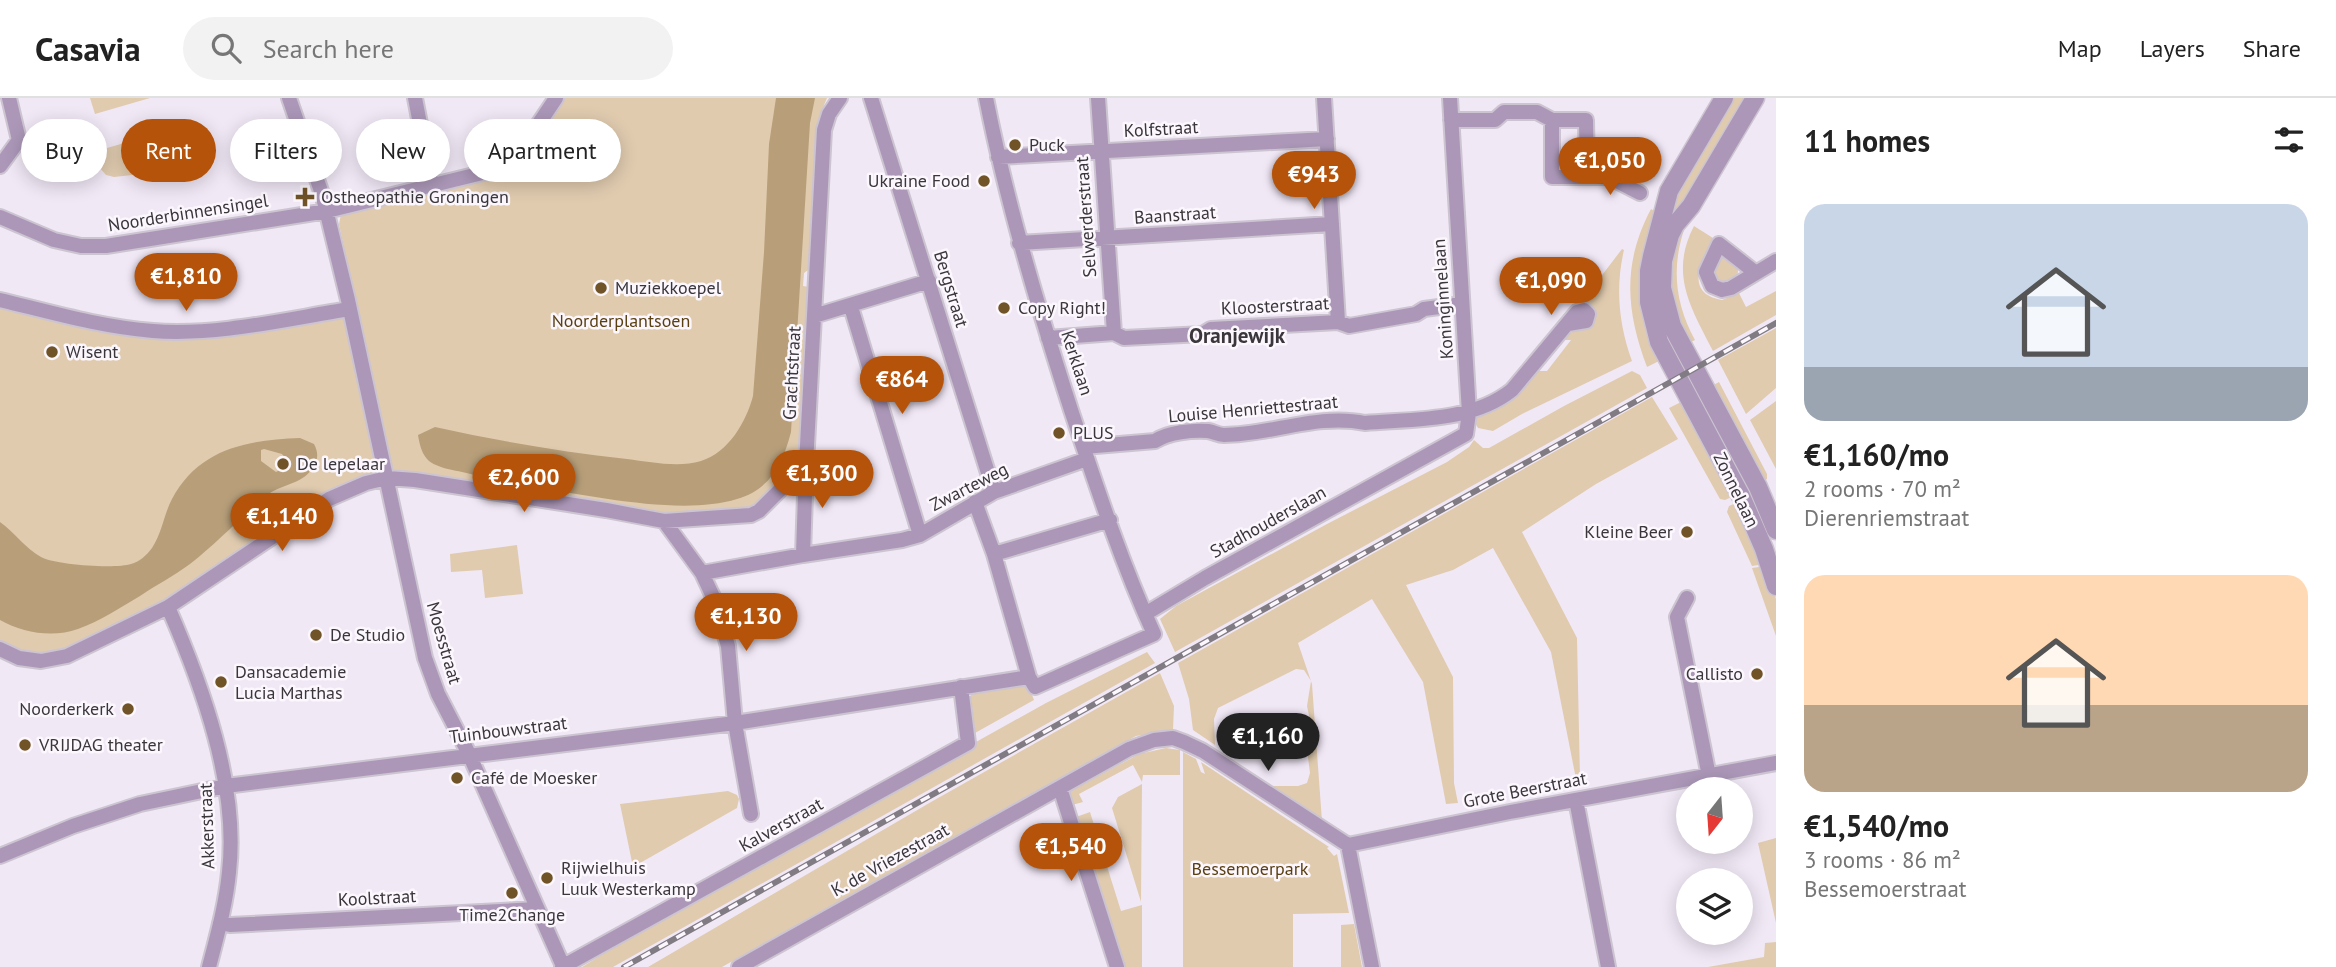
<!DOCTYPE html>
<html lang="en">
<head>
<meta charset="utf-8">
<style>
	body { margin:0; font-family:"PT Sans",sans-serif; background:#f2f2f2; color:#222; height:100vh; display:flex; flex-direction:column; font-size:26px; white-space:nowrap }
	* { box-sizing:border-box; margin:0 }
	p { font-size:23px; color:#767676 }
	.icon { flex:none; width:38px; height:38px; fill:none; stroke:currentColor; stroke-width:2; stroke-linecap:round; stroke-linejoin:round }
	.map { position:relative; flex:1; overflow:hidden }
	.details { display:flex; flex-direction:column; background:#fff; width:560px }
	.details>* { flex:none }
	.banner { position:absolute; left:21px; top:21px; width:665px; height:63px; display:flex; gap:14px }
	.needle { width:46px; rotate:197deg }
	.tools { position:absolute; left:1676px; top:679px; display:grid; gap:14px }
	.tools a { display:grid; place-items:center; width:77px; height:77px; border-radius:50%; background:#fff; box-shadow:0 4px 18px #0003; font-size:35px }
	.price { position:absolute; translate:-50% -60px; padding:0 16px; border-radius:24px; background:#b45309; color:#fff; font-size:23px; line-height:46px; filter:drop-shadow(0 2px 4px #0008) }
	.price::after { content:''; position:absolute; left:50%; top:42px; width:21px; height:16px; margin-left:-10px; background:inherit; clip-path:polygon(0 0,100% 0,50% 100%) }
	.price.selected { background:#222; color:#fff }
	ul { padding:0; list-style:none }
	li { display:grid; align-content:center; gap:14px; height:371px; padding:0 28px }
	li span { display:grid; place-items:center; height:217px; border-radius:21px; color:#555 }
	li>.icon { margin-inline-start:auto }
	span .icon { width:126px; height:126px; fill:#fffc; stroke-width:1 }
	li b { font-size:30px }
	h2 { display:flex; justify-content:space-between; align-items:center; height:84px; padding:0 28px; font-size:30px }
	.tag { padding:0 24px; border-radius:32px; background:#fff; box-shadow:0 4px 18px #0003; font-size:24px; line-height:63px }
	.tag.selected { background:#b45309; color:#fff }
	header { display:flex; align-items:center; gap:42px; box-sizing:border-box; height:98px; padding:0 35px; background:#fff; border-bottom:2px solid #e0e0e0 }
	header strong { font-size:33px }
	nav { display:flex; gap:38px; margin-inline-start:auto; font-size:24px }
	.search { width:490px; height:63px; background:#f2f2f2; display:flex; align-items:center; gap:18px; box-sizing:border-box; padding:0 24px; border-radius:38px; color:#767676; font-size:26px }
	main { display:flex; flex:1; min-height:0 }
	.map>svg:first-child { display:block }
	.green { fill:#e0cbaf }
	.water { fill:#b89f7a; fill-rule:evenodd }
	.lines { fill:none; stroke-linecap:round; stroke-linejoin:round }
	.minor-casing { stroke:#ccc4d1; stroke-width:18 }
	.tertiary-casing { stroke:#ccc4d1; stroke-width:21 }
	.minor { stroke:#ac97b8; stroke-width:14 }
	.tertiary { stroke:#ac97b8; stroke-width:18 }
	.rail-casing { stroke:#817b84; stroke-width:6 }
	.rail { stroke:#fbf7fd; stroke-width:3.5; stroke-dasharray:10; stroke-linecap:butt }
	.poi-dot { fill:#705327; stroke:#fbf7fd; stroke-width:2.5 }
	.labels { text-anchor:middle; stroke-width:5; stroke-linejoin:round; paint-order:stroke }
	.street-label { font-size:18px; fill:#3a363c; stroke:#fbf7fd }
	.poi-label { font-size:18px; fill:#3a363c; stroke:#fbf7fd; text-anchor:start }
	.park-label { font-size:18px; fill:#5a3f11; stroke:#fbf7fd }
	.quarter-label { font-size:21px; font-weight:bold; fill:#3a363c; stroke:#fbf7fd }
</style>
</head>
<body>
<header>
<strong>Casavia</strong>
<div class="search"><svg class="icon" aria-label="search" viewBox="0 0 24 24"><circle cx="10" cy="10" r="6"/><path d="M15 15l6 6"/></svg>Search here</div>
<nav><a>Map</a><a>Layers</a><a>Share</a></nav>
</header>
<main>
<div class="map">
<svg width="1776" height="869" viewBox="0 0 1776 869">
	<rect width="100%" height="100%" fill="#f1e8f6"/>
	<path class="green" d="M 90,0 L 150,0 L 95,16 Z
		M 565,0 L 827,0 L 819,19 L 811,170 L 804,175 L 803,188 L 809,189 L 801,356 C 792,377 769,400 750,411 L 679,419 L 396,372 L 363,378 L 327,396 L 164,504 L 76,547 L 50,554 L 31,555 L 11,550 L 0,544 L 0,207 L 125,235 L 344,219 L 359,220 L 339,126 L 341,116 L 506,78 L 519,68 Z
		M 1728,0 L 1750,0 L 1680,113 L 1669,107 Z
		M 159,35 L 165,36 L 170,42 L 174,63 L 168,73 L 114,79 L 106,77 L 99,69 L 102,54 L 107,50 Z
		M 1651,111 L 1659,116 L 1663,261 L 1647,269 C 1626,213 1622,166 1651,111 Z
		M 1681,127 L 1685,129 C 1671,169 1675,205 1695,242 L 1685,247 L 1665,182 Z
		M 1694,128 L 1713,140 C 1702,163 1683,195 1722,202 L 1739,195 L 1746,209 L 1776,193 L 1776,217 L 1713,253 C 1691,210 1669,176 1694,128 Z
		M 1622,151 L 1624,152 C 1615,190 1619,227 1632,263 L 1522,316 L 1493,333 L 1478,330 L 1474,323 L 1479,314 L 1536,273 L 1547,273 L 1571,242 L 1559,242 L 1563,237 L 1591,228 C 1597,215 1596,208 1583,202 Z
		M1712 173a13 13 0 1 1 26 0a13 13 0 1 1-26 0Z
		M 1776,230 L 1776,290 L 1746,316 L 1718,262 Z
		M 1632,273 L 1640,277 L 1647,290 L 1175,554 L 1160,521 L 1176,508 L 1327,426 L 1447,364 L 1469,349 L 1474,342 L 1483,350 L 1489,350 L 1564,308 Z
		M 1719,284 L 1767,376 L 1767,381 L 1760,385 L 1708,290 Z
		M 1652,299 L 1678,341 L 1596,386 L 1522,434 L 1577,540 L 1580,680 L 1576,681 L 1551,554 L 1493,450 L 1453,472 L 1406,487 L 1453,579 L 1454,685 L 1458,705 L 1446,706 L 1423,584 L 1372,501 L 1298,545 L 1312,586 L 1322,723 L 1272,688 L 1298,688 L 1307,685 L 1310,675 L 1306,644 L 1311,627 L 1307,608 L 1311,583 L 1304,572 L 1296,571 L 1218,610 L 1214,621 L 1215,647 L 1193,632 L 1189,601 L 1178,565 Z
		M 1685,302 L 1736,397 L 1725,402 L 1720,401 L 1669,310 Z
		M 1776,303 L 1776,371 L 1750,322 Z
		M 1740,403 L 1765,466 L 1752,468 L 1727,414 L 1729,408 Z
		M 517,447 L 523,496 L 485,500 L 482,472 L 451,474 L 450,456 Z
		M 1766,468 L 1776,501 L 1776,538 L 1752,470 Z
		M 1147,554 L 1155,565 L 613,869 L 582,869 L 673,813 L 1046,605 Z
		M 1160,575 L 1174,608 L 1173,632 L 1136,638 L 722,869 L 648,869 L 931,704 Z
		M 1027,584 L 1034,602 L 975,635 L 970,592 Z
		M 1166,650 L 1180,652 L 1180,677 L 1143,677 L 1142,684 L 1133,667 L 1079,696 L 1083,704 L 1072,707 L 1069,694 L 1139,656 Z
		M 1183,654 L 1196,661 L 1201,674 L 1205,676 L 1201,664 L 1329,749 L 1327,750 L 1334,758 L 1337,756 L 1349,815 L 1293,816 L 1293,869 L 1183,869 Z
		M 1142,686 L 1141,804 L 1112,710 L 1118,699 Z
		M 728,693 L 737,697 L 739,701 L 737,710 L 633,769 L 620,706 Z
		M 1090,714 L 1121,813 L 1142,807 L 1142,869 L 1125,869 L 1076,719 Z
		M 1776,740 L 1776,825 L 1758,745 Z
		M 1354,826 L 1362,869 L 1341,869 L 1341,827 Z
		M 1776,844 L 1776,869 L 1708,869 L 1764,859 L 1765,845 Z"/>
	<path class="water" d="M 776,0 L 815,0 L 810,25 L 791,334 C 783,365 771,391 737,401 C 682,418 593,398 535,389 C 511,384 486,380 462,374 C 454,372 444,371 436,367 C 423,362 420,349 418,337 L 435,329 C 499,343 562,354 627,361 C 651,364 678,370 701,363 C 729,354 746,324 753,298 L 764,154 L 769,46 Z
		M 300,340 L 314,346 C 319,355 318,363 312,371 C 301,387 280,386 266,398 C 240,420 217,445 190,466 C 174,478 156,487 140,498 C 120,510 100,523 78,531 C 53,540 23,535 0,522 L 0,424 C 14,434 26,451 41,459 C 55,467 116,471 131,466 C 139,464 147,457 152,450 C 162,435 164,416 172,401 C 199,350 248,342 300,340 ZM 264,351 L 282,356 L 287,364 L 284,370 L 276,374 L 261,363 L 261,352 Z"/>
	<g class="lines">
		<g class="minor-casing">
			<path id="minor" d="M 289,0 L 323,99 L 348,202 L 425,560 L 438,596 L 469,656 L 563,868
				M 415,0 L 432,88
				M 871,0 L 994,394
				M 1098,0 L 1114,235
				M 1324,0 L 1338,224
				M 1451,22 L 1495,22 L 1504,14 L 1537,14 L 1552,22 L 1586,22 L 1587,79 L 1552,79 L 1552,22
				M 998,59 L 1327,41
				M 0,68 L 19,42 L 9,0
				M 1587,79 L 1609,79 L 1640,95
				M 0,119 L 54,142 L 81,148 L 106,148 L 327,113 L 507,69 L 513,64 L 556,0
				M 1019,145 L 1332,126
				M 1756,175 L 1719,146 L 1706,174 L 1712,188 L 1722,192 L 1731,190 L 1776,163
				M 0,202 C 50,214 101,229 153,233 C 218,238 286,221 350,211
				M 851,209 L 920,437
				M 814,218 L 929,183
				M 1048,240 L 1114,235 L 1124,240 L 1203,236 L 1211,231 L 1338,224 L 1349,228 L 1416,216 L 1424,211 L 1462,206
				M 1084,349 L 1155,343 C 1169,334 1192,332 1208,333 C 1214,334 1218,337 1224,337 C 1271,337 1318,315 1365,325 C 1414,321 1472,324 1512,292 L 1577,214 L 1584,212 L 1588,216 L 1586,223 L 1568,226
				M 975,404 L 994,456 L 1029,579 L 1035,589 L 1154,536 C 1121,464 1096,387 1071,312 C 1038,209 1007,106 986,0
				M 664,423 L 702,475 L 715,503 L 728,548 L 735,625 L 751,716
				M 994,456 L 1110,422
				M 803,457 L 806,366
				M 702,475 L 803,457 L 902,442 L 920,437 L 994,394 L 1087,361
				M 1687,500 L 1677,519 L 1709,678
				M 168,509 C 202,587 239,688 229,774 C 226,806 217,838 209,869
				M 1145,516 L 1205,480 L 1466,336 L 1469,315 L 1450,0
				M 0,551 L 19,560 L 41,563 L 67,558 L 168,509 L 329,401 L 366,385 L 387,380 L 415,382 L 606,412 L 664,423 L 751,417 L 759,413 L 806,366 L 824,32 L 829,16 L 840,0
				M 1060,690 L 1117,869
				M 1576,702 L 1608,869
				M 1348,747 L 1510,714 L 1776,665
				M 1348,747 L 1372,869
				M 0,758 L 73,728 L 140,706 L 226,688 L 735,625 L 1029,579
				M 220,825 L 230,827 L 537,811
				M 562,869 L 968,645 L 961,589
				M 739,869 L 1129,651 L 1154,642 L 1173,640 L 1184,644 L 1203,653 L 1348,747"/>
		</g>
		<g class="tertiary-casing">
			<path id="tertiary" d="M 1724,0 L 1669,93 L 1652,158 L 1649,173 L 1649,204 L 1659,244 L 1741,398 L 1764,451 L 1776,488
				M 1755,0 L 1691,108 L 1675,127 L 1670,137 L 1663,163 L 1662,190 L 1672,228 L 1758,389 L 1776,432"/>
		</g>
		<use href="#minor" class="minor"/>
		<use href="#tertiary" class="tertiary"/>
		<g class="rail-casing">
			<path id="rail" d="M 624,869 L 1776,225"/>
		</g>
		<use href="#rail" class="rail"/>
	</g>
	<g class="poi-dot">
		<circle cx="1015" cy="47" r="7"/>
		<circle cx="984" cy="83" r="7"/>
		<path d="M301.5 88.5h7v7h7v7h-7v7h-7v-7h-7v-7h7z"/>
		<circle cx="601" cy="190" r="7"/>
		<circle cx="1004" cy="210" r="7"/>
		<circle cx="52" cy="254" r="7"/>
		<circle cx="1059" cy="335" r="7"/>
		<circle cx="283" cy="366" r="7"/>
		<circle cx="1687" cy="434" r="7"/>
		<circle cx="316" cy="537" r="7"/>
		<circle cx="1757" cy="576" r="7"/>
		<circle cx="221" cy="584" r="7"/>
		<circle cx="128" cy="611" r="7"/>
		<circle cx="25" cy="647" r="7"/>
		<circle cx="457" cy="680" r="7"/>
		<circle cx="547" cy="780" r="7"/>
		<circle cx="512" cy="795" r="7"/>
	</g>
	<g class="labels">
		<g class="street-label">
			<text transform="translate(1161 31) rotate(-3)" y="6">Kolfstraat</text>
			<text transform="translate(188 115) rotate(-9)" y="6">Noorderbinnensingel</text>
			<text transform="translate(1175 117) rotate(-4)" y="6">Baanstraat</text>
			<text transform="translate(1086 119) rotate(-94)" y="6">Selwerderstraat</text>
			<text transform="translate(951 191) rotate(73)" y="6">Bergstraat</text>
			<text transform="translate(1443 201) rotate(-94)" y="6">Koninginnelaan</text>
			<text transform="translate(1275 208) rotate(-3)" y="6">Kloosterstraat</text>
			<text transform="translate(1077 265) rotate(72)" y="6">Kerklaan</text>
			<text transform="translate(792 275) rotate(-87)" y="6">Grachtstraat</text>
			<text transform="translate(1253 311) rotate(-5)" y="6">Louise Henriettestraat</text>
			<text transform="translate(969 389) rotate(-27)" y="6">Zwarteweg</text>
			<text transform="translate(1736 392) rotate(64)" y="6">Zonnelaan</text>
			<text transform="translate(1268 424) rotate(-29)" y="6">Stadhouderslaan</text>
			<text transform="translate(444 545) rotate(74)" y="6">Moesstraat</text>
			<text transform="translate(508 632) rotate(-7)" y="6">Tuinbouwstraat</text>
			<text transform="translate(1525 692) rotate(-11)" y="6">Grote Beerstraat</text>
			<text transform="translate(781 727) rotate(-29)" y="6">Kalverstraat</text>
			<text transform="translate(207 728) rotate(-92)" y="6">Akkerstraat</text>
			<text transform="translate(890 762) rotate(-29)" y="6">K. de Vriezestraat</text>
			<text transform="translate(377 800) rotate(-3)" y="6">Koolstraat</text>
		</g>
		<g class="poi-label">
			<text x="1029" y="53">Puck</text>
			<text x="970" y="89" text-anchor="end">Ukraine Food</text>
			<text x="321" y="105">Ostheopathie Groningen</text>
			<text x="615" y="196">Muziekkoepel</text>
			<text x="1018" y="216">Copy Right!</text>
			<text x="66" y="260">Wisent</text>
			<text x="1073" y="341">PLUS</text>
			<text x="297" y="372">De lepelaar</text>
			<text x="1673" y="440" text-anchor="end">Kleine Beer</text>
			<text x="330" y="543">De Studio</text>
			<text x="235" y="580">Dansacademie<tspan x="235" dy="21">Lucia Marthas</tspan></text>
			<text x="1743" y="582" text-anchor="end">Callisto</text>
			<text x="114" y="617" text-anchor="end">Noorderkerk</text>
			<text x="39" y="653">VRIJDAG theater</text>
			<text x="471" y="686">Café de Moesker</text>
			<text x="561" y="776">Rijwielhuis<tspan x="561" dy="21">Luuk Westerkamp</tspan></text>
			<text x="512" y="823" text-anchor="middle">Time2Change</text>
		</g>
		<g class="park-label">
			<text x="621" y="229">Noorderplantsoen</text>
			<text x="1250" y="777">Bessemoerpark</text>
		</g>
		<g class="quarter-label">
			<text x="1237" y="245">Oranjewijk</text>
		</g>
	</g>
</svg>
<div class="tools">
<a><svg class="needle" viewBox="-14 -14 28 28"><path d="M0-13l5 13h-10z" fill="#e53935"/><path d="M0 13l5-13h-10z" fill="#767676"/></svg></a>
<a><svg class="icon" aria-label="layers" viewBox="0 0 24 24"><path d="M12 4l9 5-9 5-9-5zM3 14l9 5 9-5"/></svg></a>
</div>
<b class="price" style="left:1610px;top:99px">€1,050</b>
<b class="price" style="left:1314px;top:113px">€943</b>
<b class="price" style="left:186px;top:215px">€1,810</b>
<b class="price" style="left:1551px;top:219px">€1,090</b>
<b class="price" style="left:902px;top:318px">€864</b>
<b class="price" style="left:822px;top:412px">€1,300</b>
<b class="price" style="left:524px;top:416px">€2,600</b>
<b class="price" style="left:282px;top:455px">€1,140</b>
<b class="price" style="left:746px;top:555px">€1,130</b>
<b class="price selected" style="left:1268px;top:675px">€1,160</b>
<b class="price" style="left:1071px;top:785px">€1,540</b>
<div class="banner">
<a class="tag">Buy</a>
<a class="tag selected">Rent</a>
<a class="tag">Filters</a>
<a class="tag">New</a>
<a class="tag">Apartment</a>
</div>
</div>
<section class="details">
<h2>11 homes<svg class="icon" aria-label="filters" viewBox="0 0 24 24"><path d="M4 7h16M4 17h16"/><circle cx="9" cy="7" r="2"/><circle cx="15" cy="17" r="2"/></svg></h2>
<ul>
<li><span style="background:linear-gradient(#c9d6e8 75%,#9aa5b1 0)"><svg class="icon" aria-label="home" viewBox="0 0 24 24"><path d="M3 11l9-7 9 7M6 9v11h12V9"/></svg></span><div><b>€1,160/mo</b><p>2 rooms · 70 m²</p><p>Dierenriemstraat</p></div></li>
<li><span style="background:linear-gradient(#ffd9b3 60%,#b9a48a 0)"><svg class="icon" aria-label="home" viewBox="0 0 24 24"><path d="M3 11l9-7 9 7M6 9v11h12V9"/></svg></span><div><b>€1,540/mo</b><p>3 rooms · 86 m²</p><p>Bessemoerstraat</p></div></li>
</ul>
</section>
</main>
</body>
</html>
